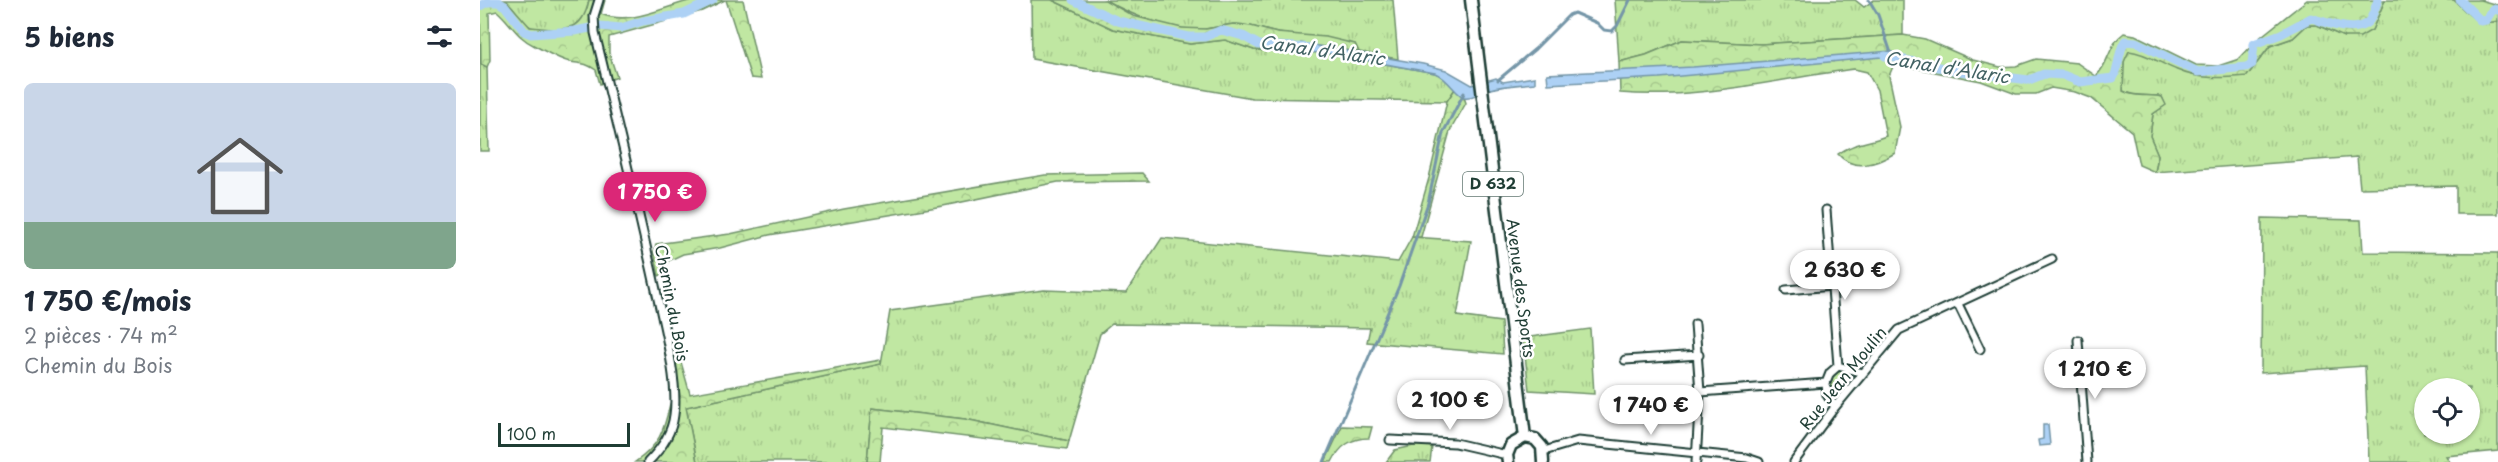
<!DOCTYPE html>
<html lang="fr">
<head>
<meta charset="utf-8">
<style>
	body { margin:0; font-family:"Playpen Sans",sans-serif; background:#f6f6f7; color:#1f2937; height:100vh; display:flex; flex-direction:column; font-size:22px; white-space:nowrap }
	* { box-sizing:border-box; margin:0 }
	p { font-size:20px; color:#747a83 }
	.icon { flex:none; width:33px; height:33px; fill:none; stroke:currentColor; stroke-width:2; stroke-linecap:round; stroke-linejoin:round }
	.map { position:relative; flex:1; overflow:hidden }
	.details { display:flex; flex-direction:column; background:#fff; width:480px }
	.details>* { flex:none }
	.controls { position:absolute; left:1934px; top:378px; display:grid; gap:12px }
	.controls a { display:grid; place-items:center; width:66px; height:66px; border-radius:50%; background:#fff; box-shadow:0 2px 4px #0004; font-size:30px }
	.scale { position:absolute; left:18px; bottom:15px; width:132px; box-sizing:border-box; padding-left:6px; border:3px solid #1f3d34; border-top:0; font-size:16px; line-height:21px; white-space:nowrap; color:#1f3d34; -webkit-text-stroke:4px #fff; paint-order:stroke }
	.price { position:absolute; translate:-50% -51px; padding:0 14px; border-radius:21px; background:#fff; color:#222; font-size:20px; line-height:39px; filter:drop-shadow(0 2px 3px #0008) }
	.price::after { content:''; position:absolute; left:50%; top:36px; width:18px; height:14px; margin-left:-9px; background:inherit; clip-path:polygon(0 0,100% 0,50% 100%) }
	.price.current { background:#db2777; color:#fff }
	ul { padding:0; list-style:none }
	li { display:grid; align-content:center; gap:12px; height:318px; padding:0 24px }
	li+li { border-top:2px solid #e0e1e3 }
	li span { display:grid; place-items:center; height:186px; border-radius:9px; color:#555 }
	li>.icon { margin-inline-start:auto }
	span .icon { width:108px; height:108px; fill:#fffc; stroke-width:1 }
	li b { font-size:26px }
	h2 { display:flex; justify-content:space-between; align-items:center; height:72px; padding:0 24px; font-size:26px }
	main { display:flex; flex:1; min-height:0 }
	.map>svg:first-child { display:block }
	.grass { fill:url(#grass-tufts); stroke:#70926b; stroke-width:1.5; fill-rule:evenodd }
	.forest { fill:url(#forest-crowns); stroke:#70926b; stroke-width:1.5 }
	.water { fill:#add1f5; stroke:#7496a8; stroke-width:1.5 }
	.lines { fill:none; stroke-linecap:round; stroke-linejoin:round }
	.stream { stroke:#7496a8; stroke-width:3 }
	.canal { stroke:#add1f5; stroke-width:9 }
	.minor-casing { stroke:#1f3d34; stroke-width:11 }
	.primary-casing { stroke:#1f3d34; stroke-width:15 }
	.minor { stroke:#fff; stroke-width:7 }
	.primary { stroke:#fff; stroke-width:10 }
	.labels { text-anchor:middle; stroke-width:5; stroke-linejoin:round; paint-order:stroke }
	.shield { fill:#fff; stroke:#627771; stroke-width:1.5 }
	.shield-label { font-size:15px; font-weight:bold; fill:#1f3d34 }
	.street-label { font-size:16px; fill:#1f3d34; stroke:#fff }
	.water-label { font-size:18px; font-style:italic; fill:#426264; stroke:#fff }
</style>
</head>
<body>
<main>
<section class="details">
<h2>5 biens<svg class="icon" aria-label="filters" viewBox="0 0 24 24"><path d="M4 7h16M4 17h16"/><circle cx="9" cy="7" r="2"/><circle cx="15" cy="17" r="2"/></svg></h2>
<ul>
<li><span style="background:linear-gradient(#c9d6e8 75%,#7fa58c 0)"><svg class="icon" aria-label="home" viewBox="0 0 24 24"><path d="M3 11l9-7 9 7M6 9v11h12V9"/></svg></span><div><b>1 750 €/mois</b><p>2 pièces · 74 m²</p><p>Chemin du Bois</p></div></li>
</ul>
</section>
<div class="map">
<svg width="2018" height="462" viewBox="0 0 2018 462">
	<defs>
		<pattern id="grass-tufts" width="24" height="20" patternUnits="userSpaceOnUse" patternTransform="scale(1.5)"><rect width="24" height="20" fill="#c0e7a2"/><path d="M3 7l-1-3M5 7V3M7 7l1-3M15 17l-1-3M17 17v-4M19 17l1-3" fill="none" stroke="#a5c78c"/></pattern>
		<pattern id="forest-crowns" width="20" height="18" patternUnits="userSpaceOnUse" patternTransform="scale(1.5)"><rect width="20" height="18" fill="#c0e7a2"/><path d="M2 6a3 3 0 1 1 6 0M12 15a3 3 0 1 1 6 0" fill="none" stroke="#a5c78c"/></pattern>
	</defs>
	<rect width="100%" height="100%" fill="#fff"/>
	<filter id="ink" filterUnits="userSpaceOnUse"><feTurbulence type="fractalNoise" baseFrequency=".0167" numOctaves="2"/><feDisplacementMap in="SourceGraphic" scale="12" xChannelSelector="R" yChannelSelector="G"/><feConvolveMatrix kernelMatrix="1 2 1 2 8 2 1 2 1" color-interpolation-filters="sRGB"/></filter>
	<g filter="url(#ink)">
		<path class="grass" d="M 21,0 L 109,0 C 108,5 107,14 104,18 C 96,30 64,32 51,27 C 37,22 37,3 21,0 Z
			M 551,0 L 572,0 L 634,29 L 710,44 L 745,40 L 774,50 L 845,53 L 955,73 L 966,77 L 975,89 L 967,101 L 772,98 L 552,59 Z
			M 625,0 L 913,0 L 918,59 L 879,52 L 875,44 C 849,38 824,37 798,33 C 784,30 771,25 757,24 C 746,24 736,28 725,29 C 690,31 655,17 625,0 Z
			M 1135,0 L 1375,0 L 1384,7 L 1394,0 L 1423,0 L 1423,35 L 1281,44 L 1202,40 L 1166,55 L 1139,62 Z
			M 1905,0 L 1974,0 C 1989,14 1996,27 2018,21 L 2018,214 L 1976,214 L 1976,186 L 1880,188 L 1877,157 L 1675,172 L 1678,155 L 1670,136 L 1673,114 L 1685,105 L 1682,97 C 1669,94 1654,98 1643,91 L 1644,61 L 1649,51 L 1662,52 L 1675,60 L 1767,76 L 1790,46 L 1813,38 L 1827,25 L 1837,25 L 1864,37 L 1892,30 Z
			M 0,23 L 2,25 L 1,64 L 7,67 L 9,151 L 0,151 Z
			M 1782,218 L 1881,220 L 1883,252 L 2018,253 L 2018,451 L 1966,456 L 1970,462 L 1889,462 L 1885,366 L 1781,373 ZM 1944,388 L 1989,388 L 1989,434 L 1944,434 Z
			M 932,237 L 991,241 L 977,316 L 1021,322 L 1023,354 L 887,342 L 890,328 L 632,324 L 620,334 L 589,441 L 485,419 L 392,408 L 387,462 L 217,462 L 206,407 L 401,364 L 410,311 L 564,290 L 646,293 L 682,238 L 918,262 Z
			M 1110,329 L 1114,394 L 1049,390 L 1043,338 Z
			M 1365,369 L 1371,371 L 1368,381 L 1352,397 L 1349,392 L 1349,379 L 1359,371 Z
			M 938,445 L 952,447 L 950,462 L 906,462 L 915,450 Z"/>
		<path class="forest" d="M 6,0 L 27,1 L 50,27 C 81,30 102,36 109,0 L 125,0 L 121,14 C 151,26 183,7 212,0 C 222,0 234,0 245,0 L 222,11 L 129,37 L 129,53 L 137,77 L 120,84 L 116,70 C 104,62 102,64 90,62 C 78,59 65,51 55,46 C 36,37 31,23 17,11 L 9,13 L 10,60 L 7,67 L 1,64 L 0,2 Z
			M 246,0 L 263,0 L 281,79 L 271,78 Z
			M 572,0 L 625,0 L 653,16 L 702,28 L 726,29 L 753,24 L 771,26 L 797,33 L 846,37 L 875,44 L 879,52 L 822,44 L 821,52 L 774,50 L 745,40 L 710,44 L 633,29 Z
			M 1827,0 L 1905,0 L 1892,30 L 1880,37 L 1864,37 L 1837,25 L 1827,25 L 1813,38 L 1790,46 L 1767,76 C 1743,78 1719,80 1697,70 C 1681,64 1667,53 1649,51 L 1644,62 L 1643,91 C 1655,98 1669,94 1682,97 L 1686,105 L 1673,114 L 1670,136 L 1678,155 L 1675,172 L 1659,165 L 1652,132 L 1611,98 L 1595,92 L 1571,88 L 1556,94 L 1536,94 L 1501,81 L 1414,64 L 1409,76 L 1420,127 L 1415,153 C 1397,164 1373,172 1358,154 C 1372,143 1389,143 1406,136 L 1397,90 L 1387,72 L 1374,69 C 1296,79 1219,100 1140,93 L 1139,62 L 1166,55 L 1202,40 L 1281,44 L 1423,35 L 1445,39 L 1493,60 L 1520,67 L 1536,66 L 1556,59 L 1597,63 L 1616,76 C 1630,63 1628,44 1644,33 L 1655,35 L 1716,65 L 1738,66 L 1759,59 L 1778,39 Z
			M 1974,0 L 2000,0 L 2018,5 L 2018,21 C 1996,27 1989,14 1974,0 Z
			M 975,89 L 984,97 L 986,103 L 970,131 L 941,237 L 932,237 L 949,178 L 967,101 Z
			M 662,173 L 669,181 L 578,182 L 463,206 L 289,235 L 240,248 L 203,254 L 188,261 L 185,273 L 179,276 L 174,252 L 176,244 L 250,234 L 364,209 L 565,175 Z
			M 197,348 L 210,394 L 401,360 L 401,364 L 206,407 L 217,462 L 155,462 C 179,446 184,431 190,404 L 200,397 L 193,352 Z
			M 392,408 L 485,419 L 589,441 L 587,449 L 403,427 L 400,462 L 387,462 Z
			M 862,426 L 892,427 L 889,438 C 871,438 860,446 852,462 L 845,462 Z"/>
		<path class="water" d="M 821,43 L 943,64 L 966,70 L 992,85 L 1016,78 L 1023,82 L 1055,77 L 1055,83 C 1038,85 1018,85 1002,92 C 996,94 992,99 984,97 C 976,95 969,79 955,73 L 845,53 L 821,52 Z
			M 1411,51 L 1417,55 L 1414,59 L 1402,57 L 1180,78 L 1068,84 L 1067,74 L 1213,67 Z
			M 1563,425 L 1568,425 L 1570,445 L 1559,446 L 1558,440 L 1563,439 Z"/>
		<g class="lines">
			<path class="stream" d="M 1389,0 L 1398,15 L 1411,53
				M 1018,80 L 1055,49 L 1089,15 L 1094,13 L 1117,23 L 1124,30 L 1132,31 L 1137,26 L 1150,0
				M 844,462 L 919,286 L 948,203 L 963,133 L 984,93"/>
			<path class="canal" d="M 593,0 L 638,21 L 709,37 L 725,37 L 741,30 L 763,36 L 779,45 L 833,48
				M 1980,0 L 2001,21 L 2006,20 L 2013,9 L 2018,10
				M 0,6 L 7,2 L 18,2 L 25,6 L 44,31 L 51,34 L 95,31 L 120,26 L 141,28 L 163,21 L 204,14 L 233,0
				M 1405,56 L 1478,71 L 1549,80 L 1564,74 L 1583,75 L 1600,82 L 1633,78 C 1640,69 1637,53 1645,41 L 1656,42 L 1718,72 L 1766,67 L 1772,64 L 1774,44 L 1801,34 L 1831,18 C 1846,22 1874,35 1888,22 C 1893,18 1895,7 1898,0"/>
			<g class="minor-casing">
				<path id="minor" d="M 119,0 L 114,16 L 115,33 C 136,118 157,204 176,290 C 183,323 199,383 194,415 C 192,433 180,450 168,462
					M 1306,290 L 1352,286
					M 1478,304 L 1500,349
					M 1215,324 L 1220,392 L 1216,462
					M 1598,340 L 1607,462
					M 1145,360 L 1219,355
					M 1358,366 L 1383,373
					M 1346,383 L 1350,373 L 1358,366 L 1346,210
					M 1220,392 L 1346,383 L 1347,395 L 1355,407
					M 910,440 L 975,443 L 1027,455
					M 1064,451 L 1098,441 L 1267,458 L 1279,462
					M 1314,462 L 1355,407 L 1419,330 L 1572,259"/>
			</g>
			<g class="primary-casing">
				<path id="primary" d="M 991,0 L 1045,437
					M 1028,462 L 1027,455 L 1031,445 L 1045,437 L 1055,439 L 1062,447 L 1063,462"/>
			</g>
			<use href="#minor" class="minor"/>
			<use href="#primary" class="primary"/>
		</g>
	</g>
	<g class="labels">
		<rect class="shield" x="983" y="172" width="60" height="24" rx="4.5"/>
		<g class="shield-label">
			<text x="1013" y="189">D 632</text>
		</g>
		<g class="street-label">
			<text transform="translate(1041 288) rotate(83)" y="6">Avenue des Sports</text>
			<text transform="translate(192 303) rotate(79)" y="6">Chemin du Bois</text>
			<text transform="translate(1363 378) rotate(-51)" y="6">Rue Jean Moulin</text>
		</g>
		<g class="water-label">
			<text transform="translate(842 51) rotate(8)" y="6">Canal d'Alaric</text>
			<text transform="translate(1467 68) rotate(9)" y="6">Canal d'Alaric</text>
		</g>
	</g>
</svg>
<div class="controls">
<a><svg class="icon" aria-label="locate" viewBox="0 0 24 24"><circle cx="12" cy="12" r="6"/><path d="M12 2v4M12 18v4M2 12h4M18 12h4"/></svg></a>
</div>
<div class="scale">100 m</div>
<b class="price current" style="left:175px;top:223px">1 750 €</b>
<b class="price" style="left:1365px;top:301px">2 630 €</b>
<b class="price" style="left:1615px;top:400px">1 210 €</b>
<b class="price" style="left:970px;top:431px">2 100 €</b>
<b class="price" style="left:1171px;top:436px">1 740 €</b>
</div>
</main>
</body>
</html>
